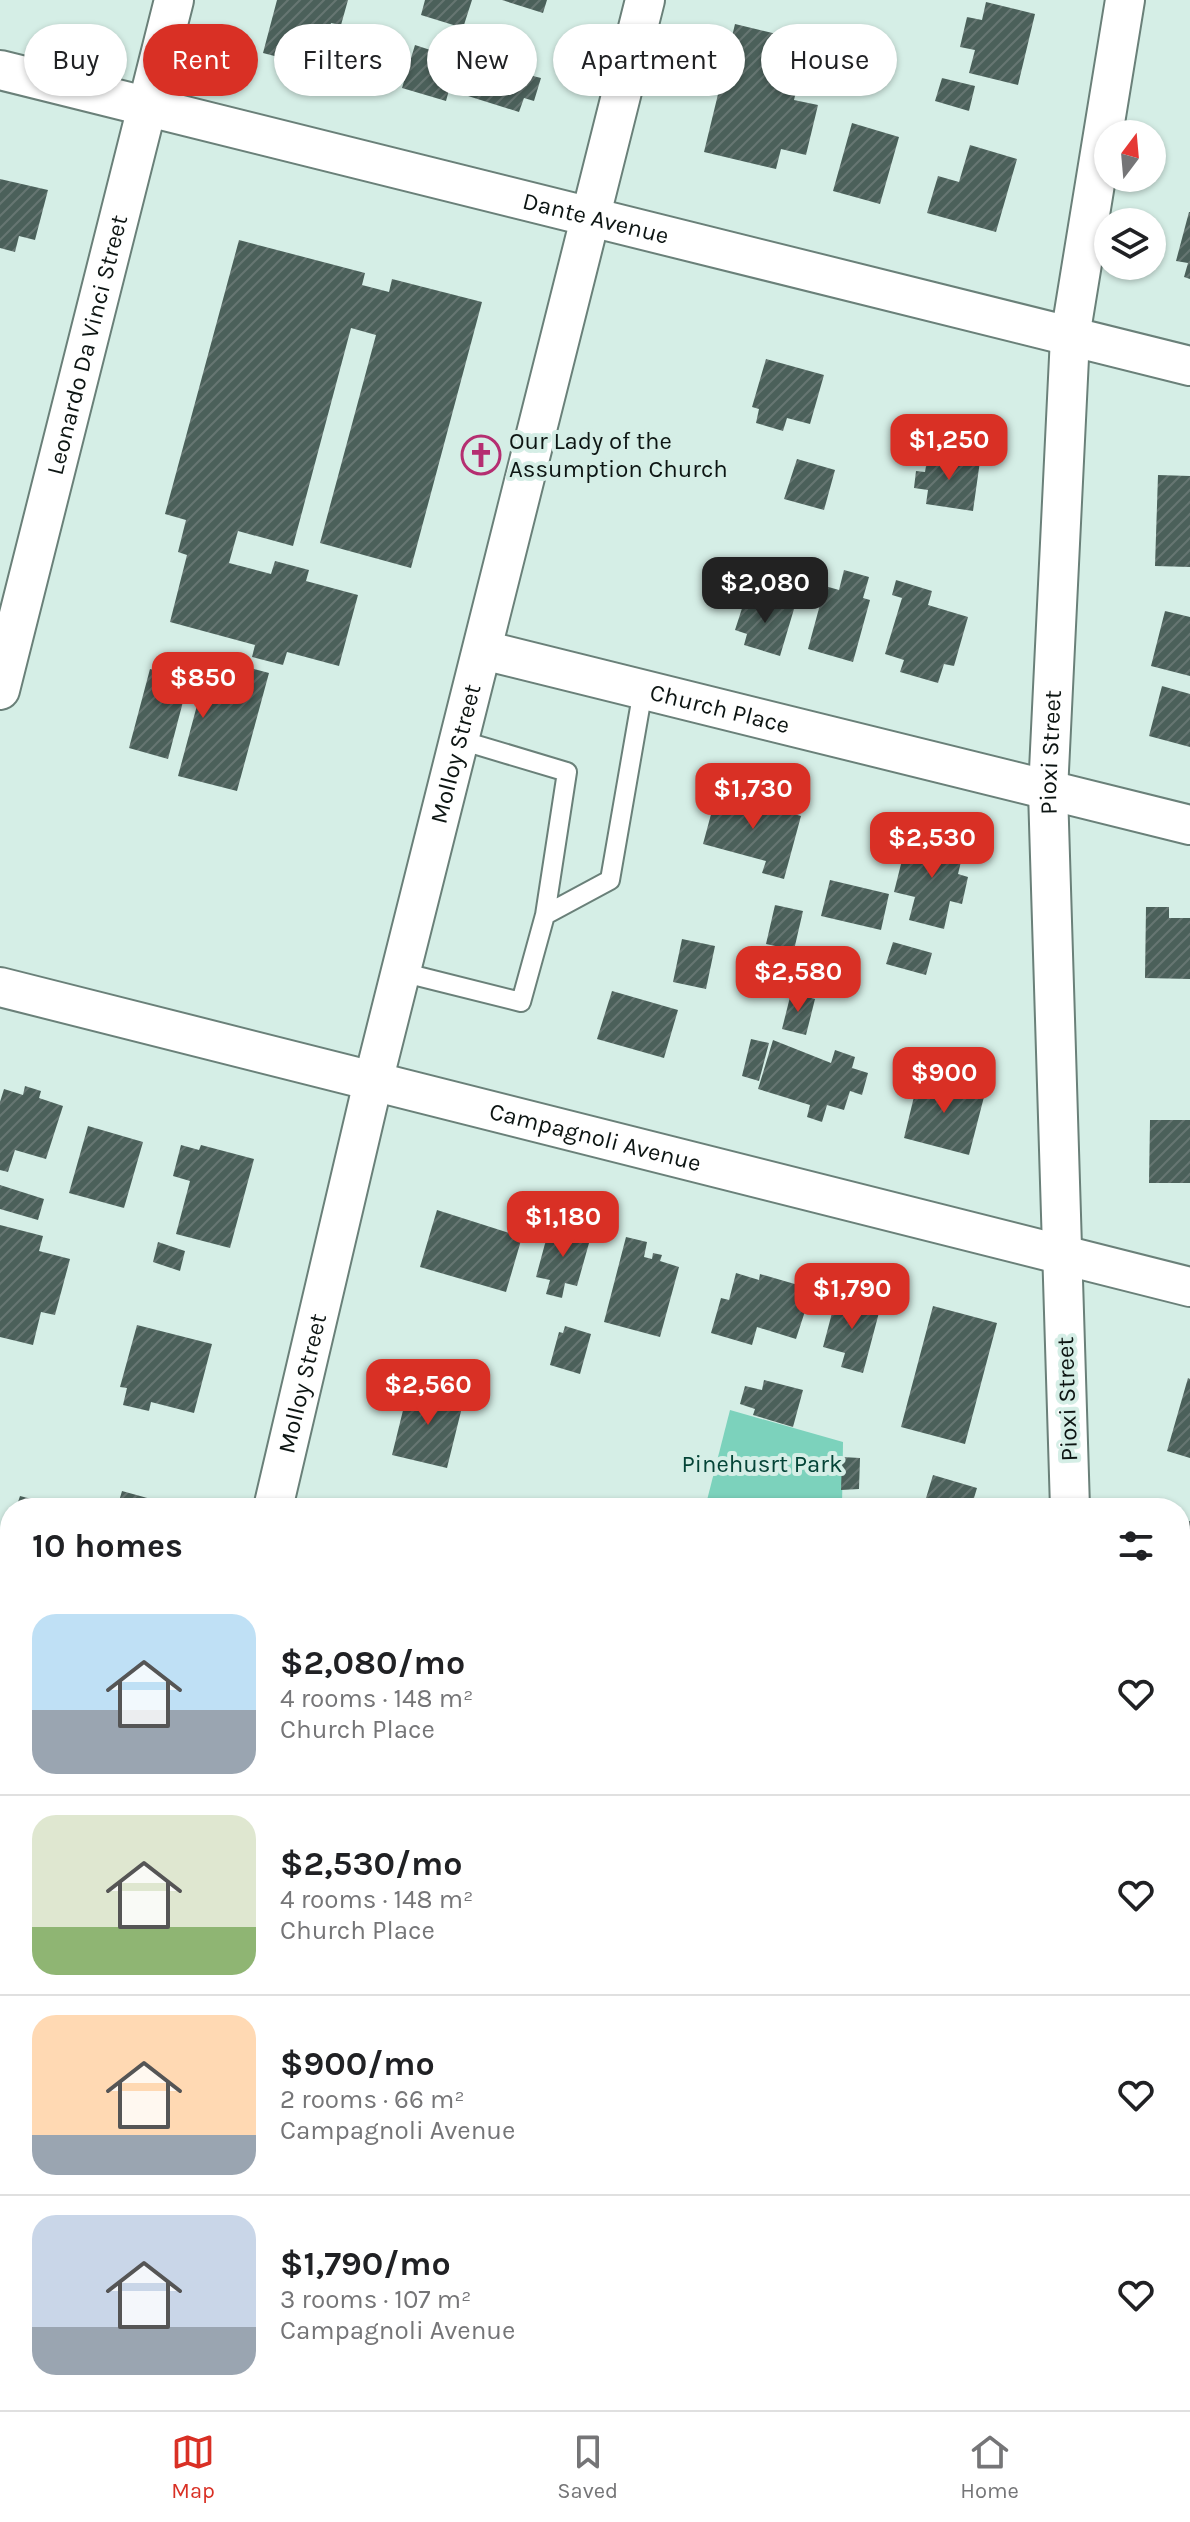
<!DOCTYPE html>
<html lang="en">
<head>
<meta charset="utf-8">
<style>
	body { margin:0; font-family:Karla,sans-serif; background:#f6f6f6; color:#202124; height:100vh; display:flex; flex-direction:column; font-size:30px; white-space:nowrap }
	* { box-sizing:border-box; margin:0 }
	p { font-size:26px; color:#757577 }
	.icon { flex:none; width:44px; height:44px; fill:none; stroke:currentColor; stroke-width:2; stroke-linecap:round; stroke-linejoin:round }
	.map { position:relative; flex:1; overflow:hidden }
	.panel { position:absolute; left:0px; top:1498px; width:1190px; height:912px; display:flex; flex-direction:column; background:#fff; border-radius:32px 32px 0 0; box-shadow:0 2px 6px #0004 }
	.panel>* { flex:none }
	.hud { position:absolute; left:24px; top:24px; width:1142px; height:72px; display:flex; gap:16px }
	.needle { width:52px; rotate:16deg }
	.controls { position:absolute; left:1094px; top:120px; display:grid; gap:16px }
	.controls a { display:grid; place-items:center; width:72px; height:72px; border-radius:50%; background:#fff; box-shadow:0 2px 6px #0004; font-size:40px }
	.price { position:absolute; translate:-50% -68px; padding:0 18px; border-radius:16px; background:#d93025; color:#fff; font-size:26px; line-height:52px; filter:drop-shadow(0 2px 4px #0008) }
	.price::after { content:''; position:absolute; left:50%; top:48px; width:24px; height:18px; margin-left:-12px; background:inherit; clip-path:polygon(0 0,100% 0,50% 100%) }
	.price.on { background:#222; color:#fff }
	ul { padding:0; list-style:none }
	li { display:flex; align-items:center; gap:24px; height:200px; padding:0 32px }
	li+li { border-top:2px solid #e0e0e0 }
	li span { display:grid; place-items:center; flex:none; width:224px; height:160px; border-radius:24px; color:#555 }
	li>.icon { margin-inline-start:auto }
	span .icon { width:96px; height:96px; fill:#fffc; stroke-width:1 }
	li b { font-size:34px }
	h2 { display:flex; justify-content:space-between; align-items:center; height:96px; padding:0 32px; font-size:34px }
	.tag { padding:0 28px; border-radius:36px; background:#fff; box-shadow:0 2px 6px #0004; font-size:28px; line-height:72px }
	.tag.on { background:#d93025; color:#fff }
	.tabs { display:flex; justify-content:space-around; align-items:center; height:112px; border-top:2px solid #e0e0e0; background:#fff; font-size:22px; color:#757577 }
	.tabs a { display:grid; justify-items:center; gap:4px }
	.tabs .on { color:#d93025 }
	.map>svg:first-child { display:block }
	.park { fill:#7cd2bc }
	.building { fill:url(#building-hatch) }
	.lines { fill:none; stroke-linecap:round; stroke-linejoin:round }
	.service-casing { stroke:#6a8079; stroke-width:22 }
	.minor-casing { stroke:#6a8079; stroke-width:42 }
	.service { stroke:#fff; stroke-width:18 }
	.minor { stroke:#fff; stroke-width:38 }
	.rail-casing { stroke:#64736e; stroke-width:9 }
	.rail { stroke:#d5eee6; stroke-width:6; stroke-dasharray:18; stroke-linecap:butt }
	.labels { text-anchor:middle; stroke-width:8; stroke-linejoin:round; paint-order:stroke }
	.street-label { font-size:24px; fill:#0d1513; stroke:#d5eee6 }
	.poi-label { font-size:24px; fill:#0d1513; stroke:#d5eee6; text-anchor:start }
	.park-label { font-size:24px; fill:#044437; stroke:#d5eee6 }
</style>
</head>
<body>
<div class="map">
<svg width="1190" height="2410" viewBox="0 0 1190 2410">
	<defs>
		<pattern id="building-hatch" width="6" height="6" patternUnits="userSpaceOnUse" patternTransform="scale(2)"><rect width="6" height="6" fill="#4b605a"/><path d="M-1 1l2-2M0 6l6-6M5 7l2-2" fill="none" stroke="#667672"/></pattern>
	</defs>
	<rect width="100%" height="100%" fill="#d5eee6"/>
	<path class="park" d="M 730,1410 L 843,1442 L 842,1508 L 705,1508 Z"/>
	<path class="building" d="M 277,0 L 348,0 L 341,25 L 331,23 L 320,68 L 263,53 Z
		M 425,0 L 472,0 L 463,28 L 421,15 Z
		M 502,0 L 547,0 L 543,13 Z
		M 986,2 L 1035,14 L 1018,85 L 969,73 L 975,50 L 960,47 L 967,17 L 982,20 Z
		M 735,24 L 781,35 L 779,43 L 806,50 L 794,100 L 818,105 L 806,155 L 781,149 L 776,169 L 704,152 Z
		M 415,45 L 458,59 L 453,73 L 484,83 L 495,46 L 534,58 L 529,75 L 541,78 L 534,101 L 524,98 L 519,112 L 449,90 L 446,101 L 402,88 Z
		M 942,78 L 975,86 L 969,111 L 935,101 Z
		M 852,123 L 899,137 L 880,204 L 833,191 Z
		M 970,145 L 1017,159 L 996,232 L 927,213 L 938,176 L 959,182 Z
		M 0,179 L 48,190 L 35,240 L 19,236 L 15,252 L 0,248 Z
		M 1189,212 L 1190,212 L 1190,279 L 1184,277 L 1188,263 L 1176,261 Z
		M 239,240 L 365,273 L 362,285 L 389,292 L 392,279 L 482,302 L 411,568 L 320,543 L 376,335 L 351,328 L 293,546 L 238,531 L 229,563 L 271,574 L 275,561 L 309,570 L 306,581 L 358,595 L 339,666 L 287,652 L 283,665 L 252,657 L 255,645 L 170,622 L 187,555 L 178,552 L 186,520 L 165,514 Z
		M 766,359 L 824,375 L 810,424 L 787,418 L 783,431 L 756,423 L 759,409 L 752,407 Z
		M 928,454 L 980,461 L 973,511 L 926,504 L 928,490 L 914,488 L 916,471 L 925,472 Z
		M 797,459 L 835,470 L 824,510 L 784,499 Z
		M 1158,475 L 1190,476 L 1190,567 L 1155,566 Z
		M 844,570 L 869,577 L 863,598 L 870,600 L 853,662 L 808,649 L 825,586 L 839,590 Z
		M 896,580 L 932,591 L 928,605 L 968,617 L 954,666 L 944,664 L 938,683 L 900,672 L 904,660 L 885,654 L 902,598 L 892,595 Z
		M 746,596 L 794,609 L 780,656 L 744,645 L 747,634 L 735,630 Z
		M 1165,611 L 1190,617 L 1190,676 L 1151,666 Z
		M 209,657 L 269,673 L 237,791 L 178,776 L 199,698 L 185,694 L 168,759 L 129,748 L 150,669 L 202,683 Z
		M 1162,686 L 1190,694 L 1190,747 L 1149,736 Z
		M 739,790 L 760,796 L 758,804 L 801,816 L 784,879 L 762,873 L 766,861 L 703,844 L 717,792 L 737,798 Z
		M 932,837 L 965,845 L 958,874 L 968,877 L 962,904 L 950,901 L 944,929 L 909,920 L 915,897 L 894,892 L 907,840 L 931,845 Z
		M 830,880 L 889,894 L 881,930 L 821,916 Z
		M 775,905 L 803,911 L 794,950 L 766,944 Z
		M 1146,907 L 1169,907 L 1169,918 L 1190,918 L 1190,979 L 1145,978 Z
		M 682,939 L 715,946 L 706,989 L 673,982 Z
		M 893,942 L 932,953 L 926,975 L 886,964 Z
		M 612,991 L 678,1010 L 664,1058 L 597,1039 Z
		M 791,993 L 815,999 L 806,1035 L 782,1029 Z
		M 751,1039 L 769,1043 L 759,1081 L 742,1076 Z
		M 773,1040 L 831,1063 L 835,1050 L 855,1057 L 852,1068 L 868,1073 L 862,1095 L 850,1091 L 844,1110 L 827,1105 L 822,1122 L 807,1117 L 810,1105 L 758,1089 Z
		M 919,1076 L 985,1093 L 969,1155 L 904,1138 Z
		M 25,1086 L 41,1091 L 39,1098 L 63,1106 L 46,1159 L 15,1150 L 8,1172 L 0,1170 L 0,1102 L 4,1089 L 23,1095 Z
		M 1150,1120 L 1190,1120 L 1190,1183 L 1149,1183 Z
		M 88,1126 L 143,1142 L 124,1208 L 69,1193 Z
		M 181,1145 L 199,1150 L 201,1145 L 254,1159 L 230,1248 L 176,1234 L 190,1181 L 173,1176 Z
		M 0,1185 L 44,1199 L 38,1220 L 0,1209 Z
		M 437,1210 L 522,1237 L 506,1292 L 420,1267 Z
		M 0,1225 L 43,1236 L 39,1251 L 70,1259 L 55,1315 L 41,1312 L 33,1345 L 0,1337 Z
		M 550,1225 L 591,1236 L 577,1286 L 565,1283 L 562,1298 L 546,1294 L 550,1280 L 536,1277 Z
		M 626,1237 L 647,1242 L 644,1257 L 652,1259 L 653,1253 L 662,1255 L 660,1261 L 679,1267 L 660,1337 L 604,1322 Z
		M 158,1242 L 185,1251 L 180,1271 L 153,1262 Z
		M 736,1273 L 759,1280 L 760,1274 L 805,1287 L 800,1303 L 807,1305 L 796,1339 L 757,1327 L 752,1345 L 711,1333 L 721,1298 L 729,1300 Z
		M 837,1294 L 881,1305 L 863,1373 L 841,1367 L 845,1353 L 823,1347 Z
		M 933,1306 L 997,1323 L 965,1444 L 901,1427 Z
		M 137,1325 L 212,1344 L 194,1413 L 151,1402 L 149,1411 L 123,1405 L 127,1388 L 120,1387 Z
		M 565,1326 L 591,1334 L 580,1374 L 550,1365 L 559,1332 L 563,1333 Z
		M 1188,1378 L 1190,1379 L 1190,1458 L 1167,1451 Z
		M 764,1380 L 803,1390 L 793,1427 L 753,1415 L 755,1409 L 740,1404 L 745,1386 L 762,1390 Z
		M 409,1386 L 464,1399 L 447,1468 L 392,1455 Z
		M 842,1457 L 860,1458 L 859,1489 L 841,1490 Z
		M 933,1475 L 977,1488 L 971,1508 L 923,1508 Z
		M 122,1491 L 180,1507 L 180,1508 L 117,1508 Z
		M 20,1496 L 63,1507 L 62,1508 L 16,1508 Z
		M 1189,1521 L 1190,1521 L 1189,1604 L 1180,1602 L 1180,1536 L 1185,1537 Z
		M 0,1827 L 10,1830 L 10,1875 L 6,1887 L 0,1885 Z
		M 9,2265 L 10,2265 L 10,2294 L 2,2292 Z
		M 0,2339 L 10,2341 L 10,2392 L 0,2390 Z
		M 1059,2400 L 1089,2410 L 634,2410 L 600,2401 Z"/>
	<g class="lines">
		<g class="service-casing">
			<path id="service" d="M 460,740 L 567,772 L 545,915
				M 401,972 L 521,1002 L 545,915 L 610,880 L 643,690
				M 268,2400 L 308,2410"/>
		</g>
		<g class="minor-casing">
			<g id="minor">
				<path id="s1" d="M 0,70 L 1190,366"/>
				<path id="s2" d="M 483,650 L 1190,825"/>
				<path id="s3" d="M 0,690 L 174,0"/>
				<path id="s4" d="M 0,987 L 1190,1287"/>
				<path id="s5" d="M 273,1508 L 373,1082 L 645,0"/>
				<path id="s6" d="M 1070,1508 L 1048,791 L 1070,337 L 1125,0"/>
				<path d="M 0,1640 L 10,1642"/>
				<path d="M 1180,1644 L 1190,1647"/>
				<path d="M 1180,1934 L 1190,1936"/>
				<path d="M 0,2078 L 10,2081"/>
				<path d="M 1180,2382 L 1190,2385"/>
				<path d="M 150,2410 L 153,2400"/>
			</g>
		</g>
		<use href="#service" class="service"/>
		<use href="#minor" class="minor"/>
		<g class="rail-casing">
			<path id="rail" d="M 0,1991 L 10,1993
				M 0,2019 L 10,2021
				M 1180,2279 L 1190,2281
				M 1180,2327 L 1190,2330"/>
		</g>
		<use href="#rail" class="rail"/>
	</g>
	<defs>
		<g id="church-ring" transform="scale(2)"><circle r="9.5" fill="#d5eee6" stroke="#b52e71" stroke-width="1.5"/><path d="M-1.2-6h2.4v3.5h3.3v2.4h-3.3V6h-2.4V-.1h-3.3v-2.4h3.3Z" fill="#b52e71"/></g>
	</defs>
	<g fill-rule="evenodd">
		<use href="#church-ring" x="481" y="455"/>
	</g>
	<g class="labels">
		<g class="street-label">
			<text dy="8" stroke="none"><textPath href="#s1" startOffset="614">Dante Avenue</textPath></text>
			<text dy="8" stroke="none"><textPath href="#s3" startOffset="356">Leonardo Da Vinci Street</textPath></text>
			<text dy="8" stroke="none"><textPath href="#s2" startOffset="244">Church Place</textPath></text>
			<text dy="8" stroke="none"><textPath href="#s6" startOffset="756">Pioxi Street</textPath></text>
			<text dy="8" stroke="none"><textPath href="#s5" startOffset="776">Molloy Street</textPath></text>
			<text dy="8" stroke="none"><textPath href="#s4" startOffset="614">Campagnoli Avenue</textPath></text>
			<text dy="8" stroke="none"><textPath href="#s5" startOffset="128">Molloy Street</textPath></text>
			<text transform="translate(1067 1399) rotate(-92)" y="8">Pioxi Street</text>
		</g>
		<g class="poi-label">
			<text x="509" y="449">Our Lady of the<tspan x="509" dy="28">Assumption Church</tspan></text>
		</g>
		<g class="park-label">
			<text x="762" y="1472">Pinehusrt Park</text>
		</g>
	</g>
</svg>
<div class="controls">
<a><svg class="needle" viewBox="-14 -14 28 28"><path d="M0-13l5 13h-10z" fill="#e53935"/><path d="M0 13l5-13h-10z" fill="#757577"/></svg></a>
<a><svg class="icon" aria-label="layers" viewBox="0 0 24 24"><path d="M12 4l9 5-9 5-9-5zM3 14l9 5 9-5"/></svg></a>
</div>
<b class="price" style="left:949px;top:482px">$1,250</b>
<b class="price on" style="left:765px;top:625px">$2,080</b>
<b class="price" style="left:203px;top:720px">$850</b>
<b class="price" style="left:753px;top:831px">$1,730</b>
<b class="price" style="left:932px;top:880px">$2,530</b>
<b class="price" style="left:798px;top:1014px">$2,580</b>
<b class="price" style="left:944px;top:1115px">$900</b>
<b class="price" style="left:563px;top:1259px">$1,180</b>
<b class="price" style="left:852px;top:1331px">$1,790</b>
<b class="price" style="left:428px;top:1427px">$2,560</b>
<div class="hud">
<a class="tag">Buy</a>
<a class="tag on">Rent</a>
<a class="tag">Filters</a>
<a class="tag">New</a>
<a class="tag">Apartment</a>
<a class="tag">House</a>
</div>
<section class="panel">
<h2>10 homes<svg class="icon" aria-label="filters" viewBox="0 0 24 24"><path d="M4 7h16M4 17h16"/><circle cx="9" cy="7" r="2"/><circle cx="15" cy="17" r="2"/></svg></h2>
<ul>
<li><span style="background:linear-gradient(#bfe0f5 60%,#9aa5b1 0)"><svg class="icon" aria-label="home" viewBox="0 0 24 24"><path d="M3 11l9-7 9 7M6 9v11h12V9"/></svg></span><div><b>$2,080/mo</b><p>4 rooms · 148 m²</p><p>Church Place</p></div><svg class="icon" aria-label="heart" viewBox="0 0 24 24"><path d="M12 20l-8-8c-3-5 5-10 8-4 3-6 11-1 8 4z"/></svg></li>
<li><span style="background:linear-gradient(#dfe7d0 70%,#8fb573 0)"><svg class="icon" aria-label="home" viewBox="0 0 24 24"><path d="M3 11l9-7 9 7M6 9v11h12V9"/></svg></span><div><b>$2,530/mo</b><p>4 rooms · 148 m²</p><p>Church Place</p></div><svg class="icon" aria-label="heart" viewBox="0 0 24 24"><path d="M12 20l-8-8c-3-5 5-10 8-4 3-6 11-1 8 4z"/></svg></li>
<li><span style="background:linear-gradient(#ffd9b3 75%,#9aa5b1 0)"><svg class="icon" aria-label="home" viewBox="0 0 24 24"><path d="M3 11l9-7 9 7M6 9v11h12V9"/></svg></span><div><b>$900/mo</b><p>2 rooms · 66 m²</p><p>Campagnoli Avenue</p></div><svg class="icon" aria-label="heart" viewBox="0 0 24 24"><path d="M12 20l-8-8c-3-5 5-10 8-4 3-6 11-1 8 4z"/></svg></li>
<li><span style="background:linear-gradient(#c9d6e8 70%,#9aa5b1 0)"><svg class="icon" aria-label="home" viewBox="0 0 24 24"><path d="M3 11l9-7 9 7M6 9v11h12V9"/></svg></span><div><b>$1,790/mo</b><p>3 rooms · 107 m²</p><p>Campagnoli Avenue</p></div><svg class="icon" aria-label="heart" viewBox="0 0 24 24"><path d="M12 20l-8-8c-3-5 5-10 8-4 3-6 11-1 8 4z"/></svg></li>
</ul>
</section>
</div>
<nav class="tabs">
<a class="on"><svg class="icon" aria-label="map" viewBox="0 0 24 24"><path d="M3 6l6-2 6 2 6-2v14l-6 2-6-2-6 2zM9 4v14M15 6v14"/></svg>Map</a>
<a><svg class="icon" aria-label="saved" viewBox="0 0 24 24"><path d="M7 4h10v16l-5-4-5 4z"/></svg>Saved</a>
<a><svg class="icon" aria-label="home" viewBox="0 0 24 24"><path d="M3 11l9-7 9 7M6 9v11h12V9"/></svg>Home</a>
</nav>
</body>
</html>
